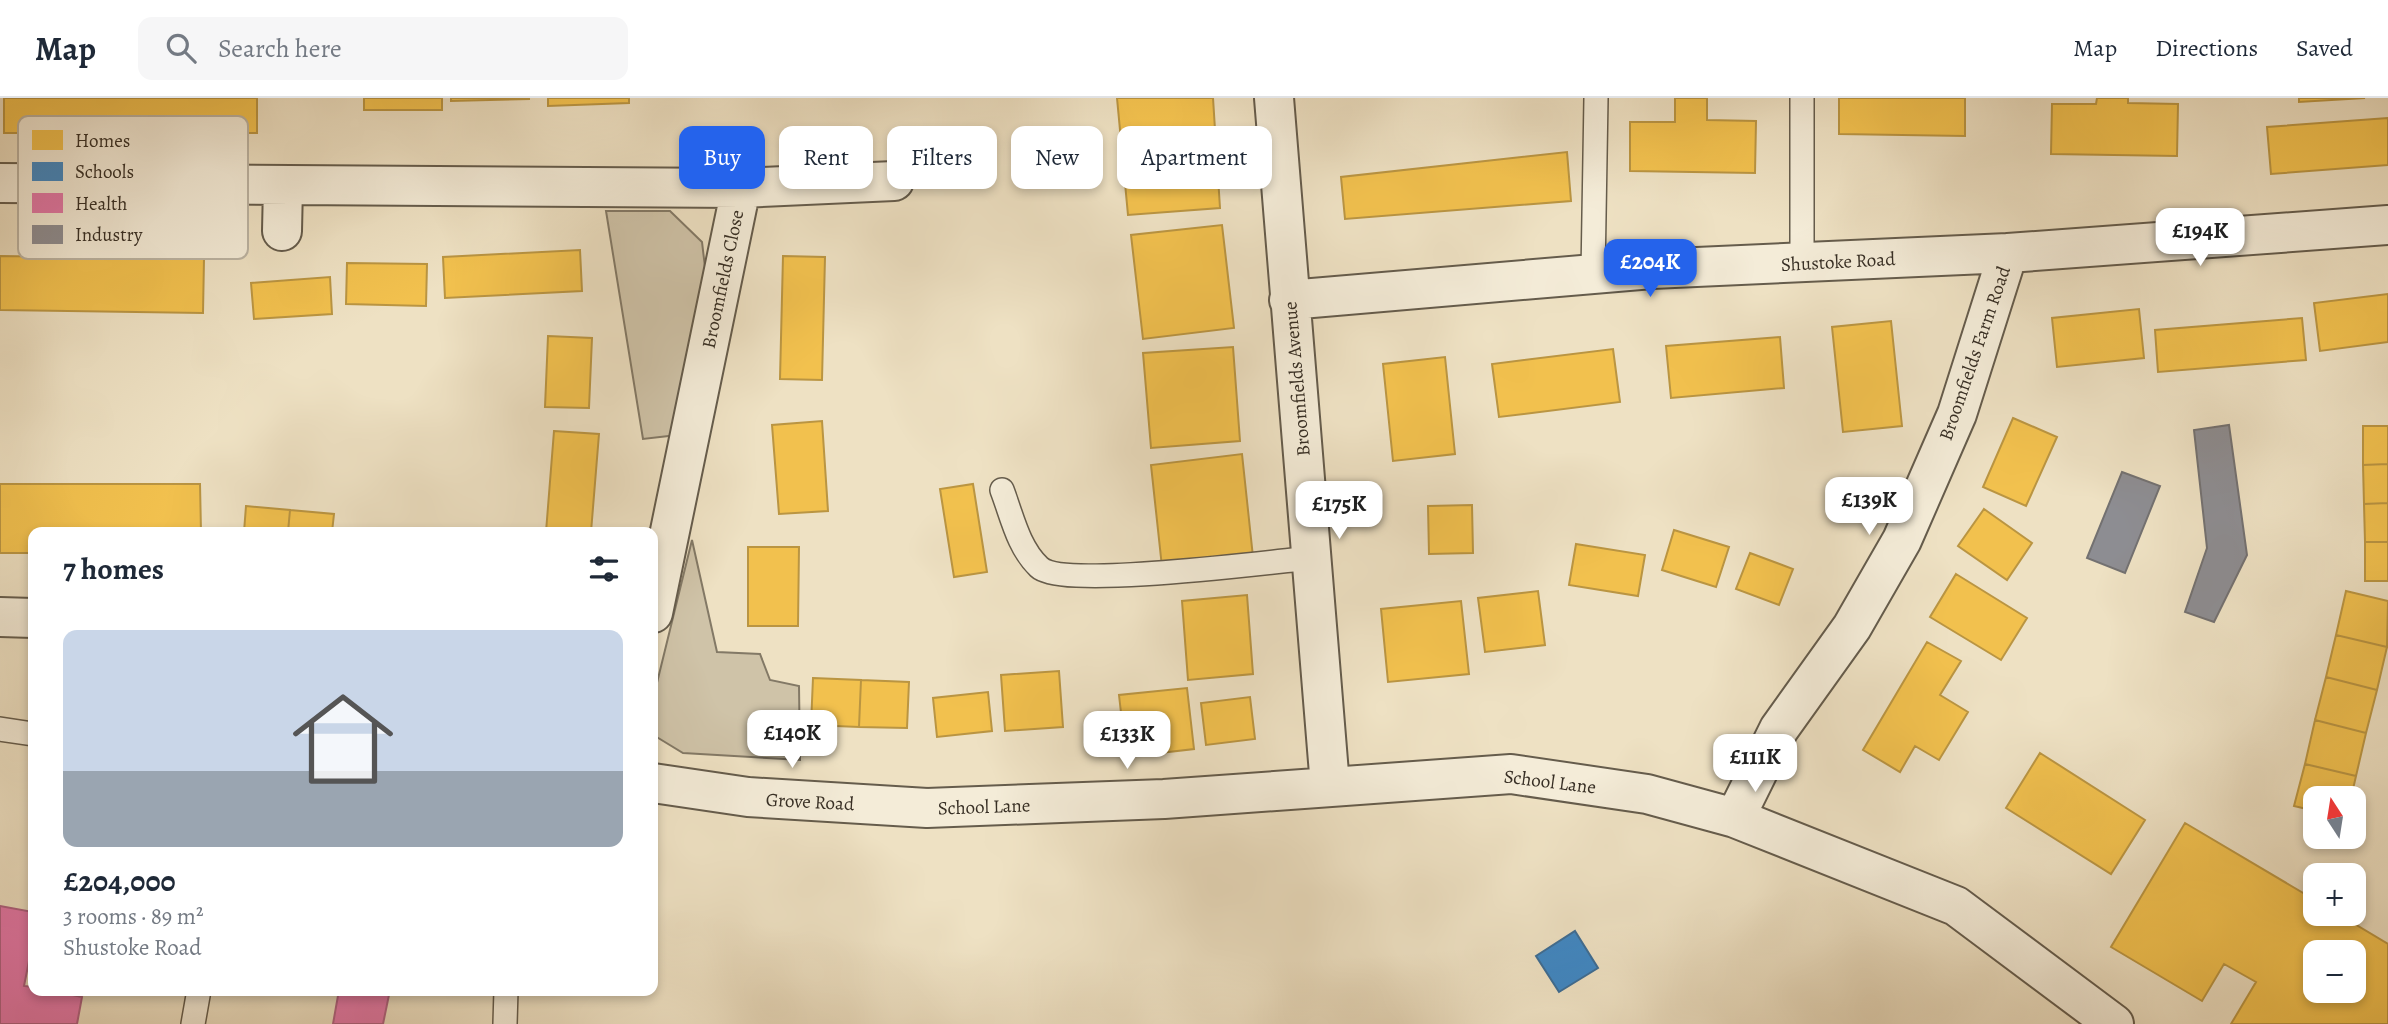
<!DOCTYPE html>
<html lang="en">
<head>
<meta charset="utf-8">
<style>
	body { margin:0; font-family:Alegreya,serif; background:#f6f6f7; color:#1f2937; height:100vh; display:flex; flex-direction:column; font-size:26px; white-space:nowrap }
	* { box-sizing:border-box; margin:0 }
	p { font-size:23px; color:#747a83 }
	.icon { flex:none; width:38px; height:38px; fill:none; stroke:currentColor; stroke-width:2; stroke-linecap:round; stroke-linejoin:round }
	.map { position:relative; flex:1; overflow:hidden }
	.sheet { position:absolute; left:28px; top:429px; width:630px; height:469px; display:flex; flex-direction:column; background:#fff; border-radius:14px; box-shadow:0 4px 10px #0003 }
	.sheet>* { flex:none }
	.guide { position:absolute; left:679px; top:28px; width:665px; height:63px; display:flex; gap:14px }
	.needle { width:46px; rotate:348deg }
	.controls { position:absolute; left:2303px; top:688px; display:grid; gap:14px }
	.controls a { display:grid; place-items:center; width:63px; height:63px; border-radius:14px; background:#fff; box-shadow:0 4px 10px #0003; font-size:35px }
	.price { position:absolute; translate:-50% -60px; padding:0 16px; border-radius:14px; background:#fff; color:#222; font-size:23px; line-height:46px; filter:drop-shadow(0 2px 4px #0008) }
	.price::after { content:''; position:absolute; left:50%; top:42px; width:21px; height:16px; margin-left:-10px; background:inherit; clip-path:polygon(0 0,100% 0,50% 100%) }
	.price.current { background:#2563eb; color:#fff }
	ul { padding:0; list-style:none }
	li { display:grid; align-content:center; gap:14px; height:371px; padding:0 35px }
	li+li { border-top:2px solid #e0e1e3 }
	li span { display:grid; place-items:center; height:217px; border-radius:14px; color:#555 }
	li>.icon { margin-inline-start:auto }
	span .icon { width:126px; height:126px; fill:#fffc; stroke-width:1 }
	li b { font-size:30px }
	h2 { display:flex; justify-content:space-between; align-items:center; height:84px; padding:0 35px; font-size:30px }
	.tag { padding:0 24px; border-radius:14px; background:#fff; box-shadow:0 4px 10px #0003; font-size:24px; line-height:63px }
	.tag.current { background:#2563eb; color:#fff }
	header { display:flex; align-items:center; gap:42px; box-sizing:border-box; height:98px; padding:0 35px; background:#fff; border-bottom:2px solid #e0e1e3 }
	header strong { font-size:33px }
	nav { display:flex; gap:38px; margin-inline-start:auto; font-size:24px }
	.search { width:490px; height:63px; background:#f6f6f7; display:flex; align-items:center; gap:18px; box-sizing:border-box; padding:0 24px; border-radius:14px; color:#747a83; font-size:26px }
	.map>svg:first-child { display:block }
	.green { fill:#cfc3a8; stroke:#837966; stroke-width:2 }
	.homes { fill:#f2c14e; stroke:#ba9542; stroke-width:2; fill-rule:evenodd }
	.schools { fill:#3f88c5; stroke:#3d6d95; stroke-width:2 }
	.health { fill:#e377a8; stroke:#af6181; stroke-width:2 }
	.industry { fill:#8d8d92; stroke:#737171; stroke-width:2 }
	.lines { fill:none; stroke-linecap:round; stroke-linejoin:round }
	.lane-casing { stroke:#655c4c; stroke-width:26 }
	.street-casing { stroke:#655c4c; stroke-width:42 }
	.lane { stroke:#f4ecd8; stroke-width:23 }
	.street { stroke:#f4ecd8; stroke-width:38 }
	.labels { text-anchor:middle; stroke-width:7; stroke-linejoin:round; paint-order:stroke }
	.street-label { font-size:19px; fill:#372f25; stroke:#f4ecd8 }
	.key { fill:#f4ecd8; stroke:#bbb3a2; stroke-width:2 }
	.key-label { font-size:19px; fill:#372f25 }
</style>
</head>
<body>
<header>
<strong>Map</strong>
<div class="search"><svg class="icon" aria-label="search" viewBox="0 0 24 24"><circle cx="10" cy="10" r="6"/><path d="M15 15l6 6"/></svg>Search here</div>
<nav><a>Map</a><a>Directions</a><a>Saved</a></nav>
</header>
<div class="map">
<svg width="2388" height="926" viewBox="0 0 2388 926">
	<rect width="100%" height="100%" fill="#eee1c3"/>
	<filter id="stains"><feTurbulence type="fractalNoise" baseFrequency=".00286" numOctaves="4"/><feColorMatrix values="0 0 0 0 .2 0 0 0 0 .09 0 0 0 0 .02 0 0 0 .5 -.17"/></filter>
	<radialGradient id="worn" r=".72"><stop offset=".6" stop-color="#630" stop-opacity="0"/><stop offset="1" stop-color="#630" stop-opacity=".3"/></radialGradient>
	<path class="green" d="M 606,113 L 670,113 L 702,144 L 707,186 L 677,337 L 643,341 Z
		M 692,442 L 717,554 L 760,556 L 770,582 L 799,588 L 800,662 L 683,655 L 655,638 L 653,601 Z"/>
	<path class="homes" d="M 4,0 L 257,0 L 257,35 L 4,35 Z
		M 364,0 L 442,0 L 442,12 L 364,12 Z
		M 451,0 L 529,0 L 529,1 L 451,3 Z
		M 548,0 L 629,0 L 629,5 L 548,8 Z
		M 1117,0 L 1213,0 L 1220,110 L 1128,117 Z
		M 1675,0 L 1707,0 L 1707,22 L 1756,23 L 1755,75 L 1630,73 L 1630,24 L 1675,24 Z
		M 1839,0 L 1965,0 L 1965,38 L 1839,36 Z
		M 2097,0 L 2128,0 L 2128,5 L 2178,6 L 2177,58 L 2051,56 L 2052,6 L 2096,6 Z
		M 2299,0 L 2365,0 L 2299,4 Z
		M 2388,20 L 2388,67 L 2271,76 L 2267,29 Z
		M 1567,54 L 1571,103 L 1345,121 L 1341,79 Z
		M 1222,127 L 1234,230 L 1143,241 L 1131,137 Z
		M 580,152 L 582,193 L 445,200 L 443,159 Z
		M 0,158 L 204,161 L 203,215 L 0,212 Z
		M 783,158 L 825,159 L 822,282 L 780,281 Z
		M 347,165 L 427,166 L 426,208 L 346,206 Z
		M 330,179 L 332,216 L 254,221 L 251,185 Z
		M 2388,196 L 2388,244 L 2320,253 L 2314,205 Z
		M 2139,211 L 2144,260 L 2057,269 L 2052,220 Z
		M 2302,220 L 2306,262 L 2158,274 L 2155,232 Z
		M 1891,223 L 1902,328 L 1843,334 L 1832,229 Z
		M 548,238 L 592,240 L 589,310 L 545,309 Z
		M 1780,239 L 1784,290 L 1671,300 L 1666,248 Z
		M 1233,249 L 1240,343 L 1151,350 L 1143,255 Z
		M 1613,251 L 1620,304 L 1499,319 L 1492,266 Z
		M 1445,259 L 1455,356 L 1393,363 L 1383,266 Z
		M 2013,320 L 2057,339 L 2026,408 L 1983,389 Z
		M 822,323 L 828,413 L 779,416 L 772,327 Z
		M 2363,328 L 2388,328 L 2388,366 L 2363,367 Z
		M 554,333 L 599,336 L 591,434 L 546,434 Z
		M 1242,356 L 1253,459 L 1162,469 L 1151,367 Z
		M 2388,366 L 2388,405 L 2364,406 L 2363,367 Z
		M 0,386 L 200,386 L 201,434 L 33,434 L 33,455 L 0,455 Z
		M 973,386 L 987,474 L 954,479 L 940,391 Z
		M 2388,405 L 2388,444 L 2365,444 L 2364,406 Z
		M 1472,407 L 1473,455 L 1429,456 L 1428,408 Z
		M 246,408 L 290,412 L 288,434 L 244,434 Z
		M 1984,411 L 2032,445 L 2007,482 L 1958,448 Z
		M 290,412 L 334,416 L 332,434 L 288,434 Z
		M 1674,432 L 1729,449 L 1716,489 L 1662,472 Z
		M 2365,444 L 2388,444 L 2388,483 L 2365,483 Z
		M 1576,446 L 1645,457 L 1638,498 L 1569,487 Z
		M 748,449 L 799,449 L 798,528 L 748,528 Z
		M 1750,455 L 1793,471 L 1779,507 L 1736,491 Z
		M 1956,476 L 2027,520 L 2001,562 L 1930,519 Z
		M 1538,493 L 1545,547 L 1485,554 L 1478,500 Z
		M 2346,493 L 2388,503 L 2387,549 L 2336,537 Z
		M 1247,497 L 1253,576 L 1188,582 L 1182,503 Z
		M 1461,503 L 1469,576 L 1388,584 L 1381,511 Z
		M 2336,537 L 2387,549 L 2377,592 L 2326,579 Z
		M 1927,544 L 1961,563 L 1940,597 L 1968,614 L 1939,662 L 1915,648 L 1900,674 L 1863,652 Z
		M 1059,573 L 1063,629 L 1005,633 L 1001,577 Z
		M 2326,579 L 2377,592 L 2366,635 L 2315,622 Z
		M 813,580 L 861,582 L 859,629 L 811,627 Z
		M 861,582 L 909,584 L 907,630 L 859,629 Z
		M 1187,590 L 1194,651 L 1126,659 L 1119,597 Z
		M 988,594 L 992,633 L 937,639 L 933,600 Z
		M 1250,599 L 1255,641 L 1206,647 L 1201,605 Z
		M 2315,622 L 2366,635 L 2356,678 L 2305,666 Z
		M 2040,655 L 2145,722 L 2111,776 L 2006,710 Z
		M 2305,666 L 2356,678 L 2351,700 L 2315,700 L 2315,713 L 2294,708 Z
		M 2185,725 L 2315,802 L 2315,816 L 2338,816 L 2388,846 L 2388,926 L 2231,926 L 2256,884 L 2224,866 L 2202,903 L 2111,849 ZM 2315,854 L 2354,854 L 2354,892 L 2315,892 Z"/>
	<path class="schools" d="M 1575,833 L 1598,870 L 1559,894 L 1536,858 Z"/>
	<path class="health" d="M 0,808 L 33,814 L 33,843 L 24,888 L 33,889 L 33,892 L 49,892 L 82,899 L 77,926 L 0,926 Z
		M 339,892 L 390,892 L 383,926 L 333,926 Z"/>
	<path class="industry" d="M 2229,327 L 2247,457 L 2214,524 L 2185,514 L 2207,450 L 2194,332 Z
		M 2122,374 L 2160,388 L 2125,475 L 2087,460 Z"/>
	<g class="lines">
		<g class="lane-casing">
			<path id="lane" d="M 1802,165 L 1802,0
				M 1593,176 L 1596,0
				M 1002,392 C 1012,418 1018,449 1039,469 C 1062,491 1270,464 1311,460
				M 0,631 L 33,636
				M 193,926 L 199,892
				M 505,926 L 506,892"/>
		</g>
		<g class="street-casing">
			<path id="street" d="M 1274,0 L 1330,688
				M 0,85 L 741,90 L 653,515
				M 741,90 L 894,83
				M 282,133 L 283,88
				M 1289,202 L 1652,171 L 2008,155 L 2388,127
				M 0,519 L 33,520
				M 653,685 L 748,699 L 927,710 L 1164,701 L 1511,676 L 1647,696 L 1735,720 L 1956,808 L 2114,926
				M 1735,720 L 1779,631 L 1852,529 L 1902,442 L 1957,316 L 2008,155"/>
		</g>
		<use href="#lane" class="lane"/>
		<use href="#street" class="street"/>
	</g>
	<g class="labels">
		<g class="street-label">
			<text transform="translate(1838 163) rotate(-3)" y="7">Shustoke Road</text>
			<text transform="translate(722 181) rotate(-78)" y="7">Broomfields Close</text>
			<text transform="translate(1974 255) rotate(-71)" y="7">Broomfields Farm Road</text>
			<text transform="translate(1296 281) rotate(-95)" y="7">Broomfields Avenue</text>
			<text transform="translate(1550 683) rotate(7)" y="7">School Lane</text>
			<text transform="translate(810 703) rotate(3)" y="7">Grove Road</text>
			<text transform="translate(984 708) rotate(-2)" y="7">School Lane</text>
		</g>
	</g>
	<rect x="18" y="18" width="230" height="143" rx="10" class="key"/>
	<rect x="32" y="32" width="31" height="20" fill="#f2c14e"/>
	<rect x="32" y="64" width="31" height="19" fill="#3f88c5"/>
	<rect x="32" y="95" width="31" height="20" fill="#e377a8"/>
	<rect x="32" y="127" width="31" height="19" fill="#8d8d92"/>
	<g class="key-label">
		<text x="75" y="49">Homes</text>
		<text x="75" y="80">Schools</text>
		<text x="75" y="112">Health</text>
		<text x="75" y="143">Industry</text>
	</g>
	<rect width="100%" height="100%" filter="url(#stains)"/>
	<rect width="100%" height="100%" fill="url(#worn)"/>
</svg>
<div class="controls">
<a><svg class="needle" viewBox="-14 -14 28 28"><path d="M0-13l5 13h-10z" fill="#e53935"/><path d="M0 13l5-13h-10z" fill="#747a83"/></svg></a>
<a>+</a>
<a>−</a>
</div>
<b class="price" style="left:2200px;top:170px">£194K</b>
<b class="price current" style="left:1650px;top:201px">£204K</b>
<b class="price" style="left:1869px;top:439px">£139K</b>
<b class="price" style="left:1339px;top:443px">£175K</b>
<b class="price" style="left:792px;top:672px">£140K</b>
<b class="price" style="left:1127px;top:673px">£133K</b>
<b class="price" style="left:1755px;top:696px">£111K</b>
<div class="guide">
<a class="tag current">Buy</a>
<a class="tag">Rent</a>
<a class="tag">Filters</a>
<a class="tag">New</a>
<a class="tag">Apartment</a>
</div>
<section class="sheet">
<h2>7 homes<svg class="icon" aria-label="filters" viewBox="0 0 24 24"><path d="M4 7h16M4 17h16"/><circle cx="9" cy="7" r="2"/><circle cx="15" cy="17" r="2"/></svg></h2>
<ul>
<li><span style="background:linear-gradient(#c9d6e8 65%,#9aa5b1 0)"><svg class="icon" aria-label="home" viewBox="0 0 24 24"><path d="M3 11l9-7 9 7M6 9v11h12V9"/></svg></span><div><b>£204,000</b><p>3 rooms · 89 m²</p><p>Shustoke Road</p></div></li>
</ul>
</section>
</div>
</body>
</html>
